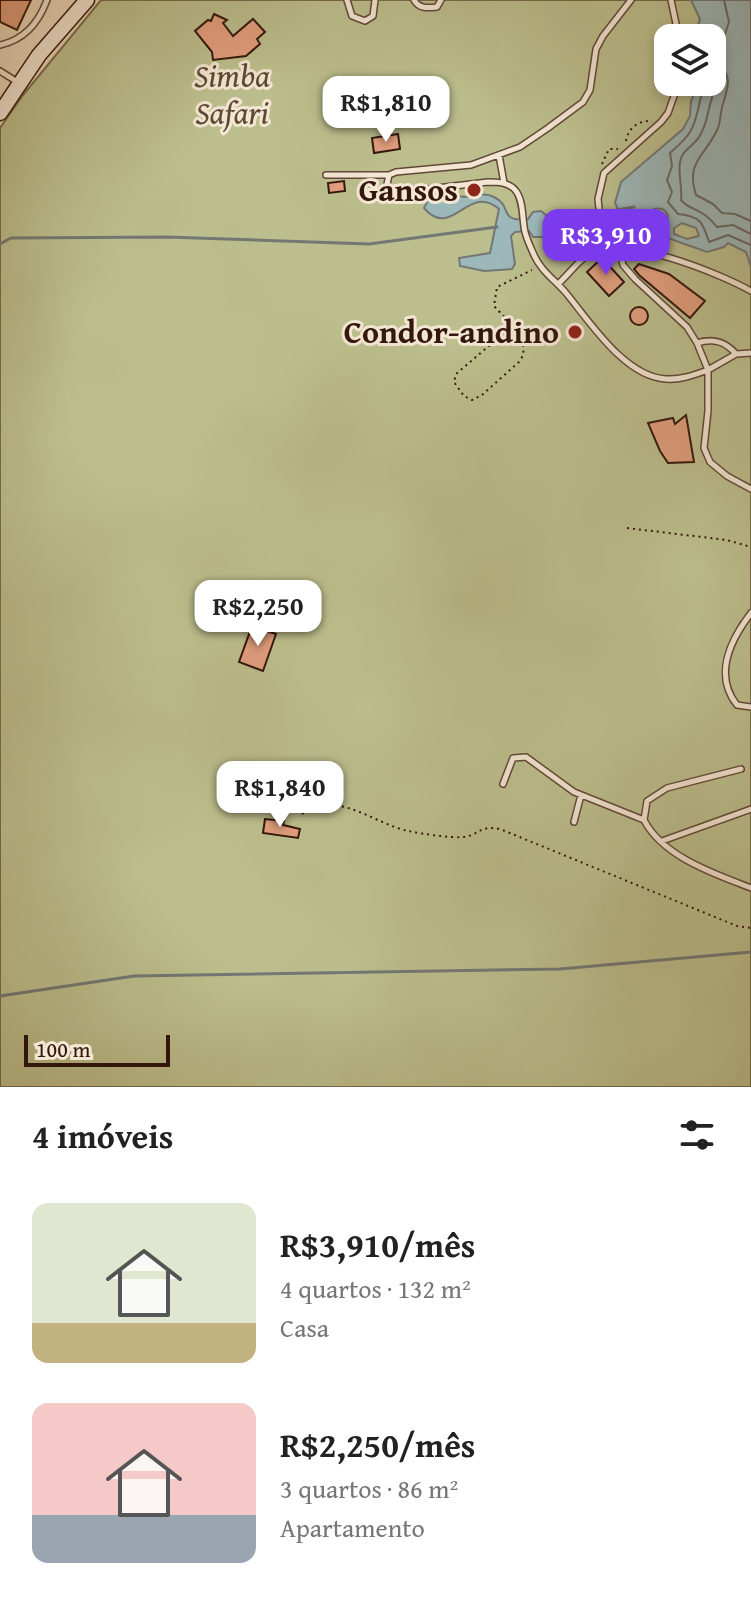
<!DOCTYPE html>
<html lang="pt">
<head>
<meta charset="utf-8">
<style>
	body { margin:0; font-family:"Gentium Book Plus",serif; background:#f2f2f2; color:#222; height:100vh; display:flex; flex-direction:column; font-size:30px; white-space:nowrap }
	* { box-sizing:border-box; margin:0 }
	p { font-size:26px; color:#767676 }
	.icon { flex:none; width:44px; height:44px; fill:none; stroke:currentColor; stroke-width:2; stroke-linecap:round; stroke-linejoin:round }
	.map { position:relative; height:1087px; overflow:hidden }
	.drawer { display:flex; flex-direction:column; background:#fff; flex:1 }
	.drawer>* { flex:none }
	.controls { position:absolute; left:654px; top:24px; display:grid; gap:16px }
	.controls a { display:grid; place-items:center; width:72px; height:72px; border-radius:16px; background:#fff; box-shadow:0 4px 12px #0003; font-size:40px }
	.scale { position:absolute; left:24px; bottom:20px; width:146px; box-sizing:border-box; padding-left:8px; border:4px solid #34170c; border-top:0; font-size:22px; line-height:28px; white-space:nowrap; color:#34170c; -webkit-text-stroke:6px #f3e6d3; paint-order:stroke }
	.price { position:absolute; translate:-50% -68px; padding:0 18px; border-radius:16px; background:#fff; color:#222; font-size:26px; line-height:52px; filter:drop-shadow(0 2px 4px #0008) }
	.price::after { content:''; position:absolute; left:50%; top:48px; width:24px; height:18px; margin-left:-12px; background:inherit; clip-path:polygon(0 0,100% 0,50% 100%) }
	.price.on { background:#7c3aed; color:#fff }
	ul { padding:0; list-style:none }
	li { display:flex; align-items:center; gap:24px; height:200px; padding:0 32px }
	li span { display:grid; place-items:center; flex:none; width:224px; height:160px; border-radius:16px; color:#555 }
	li>.icon { margin-inline-start:auto }
	span .icon { width:96px; height:96px; fill:#fffc; stroke-width:1 }
	li b { font-size:34px }
	h2 { display:flex; justify-content:space-between; align-items:center; height:96px; padding:0 32px; font-size:34px }
	.map>svg:first-child { display:block }
	.green { fill:#bcbe8d; stroke:#786a4c; stroke-width:2; fill-rule:evenodd }
	.water { fill:#9db8ba; stroke:#737874; stroke-width:2; fill-rule:evenodd }
	.lines { fill:none; stroke-linecap:round; stroke-linejoin:round }
	.shore { stroke:#686863; stroke-width:2 }
	.stream { stroke:#737874; stroke-width:3 }
	.building { fill:#e19e7e; stroke:#34170c; stroke-width:2 }
	.service-casing { stroke:#624838; stroke-width:8 }
	.secondary-casing { stroke:#34170c; stroke-width:17 }
	.path { stroke:#34170c; stroke-width:2; stroke-dasharray:2 4; stroke-linecap:butt }
	.service { stroke:#f3e6d3; stroke-width:5 }
	.secondary { stroke:#f3e6d3; stroke-width:14 }
	.poi-dot { fill:#8f2418; stroke:#f3e6d3; stroke-width:3 }
	.labels { text-anchor:middle; stroke-width:6; stroke-linejoin:round; paint-order:stroke }
	.park-label { font-size:32px; font-style:italic; fill:#5d4933; stroke:#f3e6d3 }
	.poi-label { font-size:32px; font-weight:bold; fill:#34170c; stroke:#f3e6d3; text-anchor:end }
</style>
</head>
<body>
<div class="map">
<svg width="751" height="1087" viewBox="0 0 751 1087">
	<rect width="100%" height="100%" fill="#edd9bb"/>
	<filter id="stains"><feTurbulence type="fractalNoise" baseFrequency=".0025" numOctaves="4"/><feColorMatrix values="0 0 0 0 .2 0 0 0 0 .09 0 0 0 0 .02 0 0 0 .5 -.17"/></filter>
	<radialGradient id="worn" r=".72"><stop offset=".6" stop-color="#630" stop-opacity="0"/><stop offset="1" stop-color="#630" stop-opacity=".3"/></radialGradient>
	<path class="green" d="M 101,0 L 751,0 L 751,1087 L 0,1087 L 0,128 L 23,95 ZM 668,38 L 712,38 L 712,82 L 668,82 Z"/>
	<path class="water" d="M 691,0 L 751,0 L 751,267 L 746,252 L 728,243 L 724,247 L 707,252 L 665,237 L 644,235 L 634,229 L 637,225 L 629,216 L 624,221 L 615,203 L 621,182 L 683,129 L 690,116 L 691,101 L 699,82 L 712,82 L 712,38 L 694,38 L 700,19 ZM 654,209 C 666,206 670,215 667,225 L 660,229 L 650,227 L 647,220 ZM 682,223 L 696,228 L 699,236 L 687,239 L 674,234 L 674,228 Z
		M 450,192 C 470,204 478,189 494,197 C 514,207 497,222 528,219 L 533,212 L 541,211 L 547,216 L 548,232 L 545,237 L 533,237 L 529,231 L 515,232 L 511,236 L 515,264 L 512,269 L 484,271 L 460,266 L 459,258 L 490,253 L 499,209 C 468,182 452,241 424,208 L 431,195 Z"/>
	<g class="lines">
		<path class="shore" d="M 724,0 L 729,22 L 717,58 C 731,78 730,81 723,104 C 720,112 721,120 718,128 C 706,156 685,161 696,195 L 713,204 L 722,213 L 735,214 L 751,221
			M 712,71 C 719,84 714,89 711,101 C 707,114 707,125 699,137 C 695,144 684,150 682,156 C 676,168 683,187 681,200 C 690,211 703,208 717,227 L 733,225 L 751,234
			M 707,82 C 705,89 701,94 700,101 C 694,129 692,134 670,153 L 672,166 L 667,180 L 672,192 L 668,202 L 678,214 C 701,216 703,223 709,242 L 728,235 L 751,245"/>
		<path class="stream" d="M 606,212 L 634,207
			M 545,221 L 593,214
			M 0,244 L 11,238 L 167,237 L 369,244 L 497,227
			M 0,996 L 134,976 L 560,969 L 751,952"/>
	</g>
	<path class="building" d="M 0,0 L 31,0 L 17,30 L 0,22 Z
		M 214,14 L 227,20 L 223,23 L 233,36 L 253,19 L 265,32 L 257,39 L 260,44 L 246,56 L 213,60 L 212,52 L 195,31 L 208,20 L 211,21 Z
		M 398,134 L 400,149 L 374,153 L 372,138 Z
		M 344,181 L 345,191 L 329,193 L 328,183 Z
		M 602,258 L 624,282 L 609,296 L 587,272 Z
		M 639,264 L 669,274 L 705,301 L 690,318 L 639,275 L 634,269 Z
		M630 316a9 9 0 1 1 18 0a9 9 0 1 1-18 0Z
		M 686,415 L 694,462 L 668,463 L 660,451 L 648,423 L 673,418 L 675,424 Z
		M 252,626 L 276,634 L 263,671 L 239,662 Z
		M 265,819 L 284,821 L 283,825 L 300,829 L 298,838 L 263,833 Z"/>
	<g class="lines">
		<g class="service-casing">
			<path id="service" d="M 347,0 L 352,16 L 365,21 L 373,16 L 375,0
				M 414,0 C 419,9 428,8 437,7 L 441,0
				M 631,0 L 603,36 L 596,49 L 590,90 L 583,102 L 548,128 L 520,147 L 471,165 L 396,172 L 389,175 L 387,184 L 390,189 L 403,192 L 488,182 C 497,182 509,182 516,191 C 524,202 522,220 525,232 C 527,240 531,248 534,255 C 541,271 555,280 566,293 C 590,322 625,377 666,379 C 681,380 694,375 708,370 L 697,343 L 687,327 L 635,279 L 623,265 L 619,248 L 610,239 L 600,218 L 598,199 L 604,173 L 661,122 L 668,113 L 679,82
				M 671,0 L 679,38
				M 0,45 C 24,40 39,22 47,0
				M 0,71 L 19,83
				M 499,155 L 504,183
				M 326,175 L 389,175
				M 558,284 C 568,275 578,261 590,253 C 621,233 721,274 751,291
				M 697,343 C 713,338 725,341 736,354
				M 751,353 L 736,354 L 708,370 L 708,411 L 704,448 L 710,462 L 727,476 L 751,489
				M 751,613 C 731,639 713,675 737,705 L 751,707
				M 741,769 L 667,788 L 647,801 L 644,820 C 663,857 715,874 751,888
				M 503,784 L 513,758 L 526,757 L 574,792 L 644,820
				M 574,822 L 581,795
				M 662,841 L 751,809"/>
		</g>
		<g class="secondary-casing">
			<path id="secondary" d="M 0,113 L 39,55 L 87,0"/>
		</g>
		<path class="path" d="M 626,141 C 628,128 639,120 652,121
			M 602,164 L 609,149 L 618,149
			M 511,324 C 519,336 529,346 520,361 L 482,395 L 472,400 L 464,396 L 454,382 L 456,374 L 504,333 L 511,324 L 494,306 L 497,287 L 532,270
			M 627,528 L 727,540 L 751,547
			M 302,814 C 337,789 372,823 408,831 C 424,834 448,838 464,837 C 480,835 478,825 500,829 L 737,926 L 751,928"/>
		<use href="#service" class="service"/>
		<use href="#secondary" class="secondary"/>
	</g>
	<g class="poi-dot">
		<circle cx="474" cy="190" r="8"/>
		<circle cx="575" cy="332" r="8"/>
	</g>
	<g class="labels">
		<g class="park-label">
			<text x="232" y="87">Simba<tspan x="232" dy="37">Safari</tspan></text>
		</g>
		<g class="poi-label">
			<text x="458" y="201">Gansos</text>
			<text x="559" y="343">Condor-andino</text>
		</g>
	</g>
	<rect width="100%" height="100%" filter="url(#stains)"/>
	<rect width="100%" height="100%" fill="url(#worn)"/>
</svg>
<div class="controls">
<a><svg class="icon" aria-label="layers" viewBox="0 0 24 24"><path d="M12 4l9 5-9 5-9-5zM3 14l9 5 9-5"/></svg></a>
</div>
<div class="scale">100 m</div>
<b class="price" style="left:386px;top:144px">R$1,810</b>
<b class="price on" style="left:606px;top:277px">R$3,910</b>
<b class="price" style="left:258px;top:648px">R$2,250</b>
<b class="price" style="left:280px;top:829px">R$1,840</b>
</div>
<section class="drawer">
<h2>4 imóveis<svg class="icon" aria-label="filters" viewBox="0 0 24 24"><path d="M4 7h16M4 17h16"/><circle cx="9" cy="7" r="2"/><circle cx="15" cy="17" r="2"/></svg></h2>
<ul>
<li><span style="background:linear-gradient(#dfe7d0 75%,#c2b280 0)"><svg class="icon" aria-label="home" viewBox="0 0 24 24"><path d="M3 11l9-7 9 7M6 9v11h12V9"/></svg></span><div><b>R$3,910/mês</b><p>4 quartos · 132 m²</p><p>Casa</p></div></li>
<li><span style="background:linear-gradient(#f6c9c9 70%,#9aa5b1 0)"><svg class="icon" aria-label="home" viewBox="0 0 24 24"><path d="M3 11l9-7 9 7M6 9v11h12V9"/></svg></span><div><b>R$2,250/mês</b><p>3 quartos · 86 m²</p><p>Apartamento</p></div></li>
</ul>
</section>
</body>
</html>
